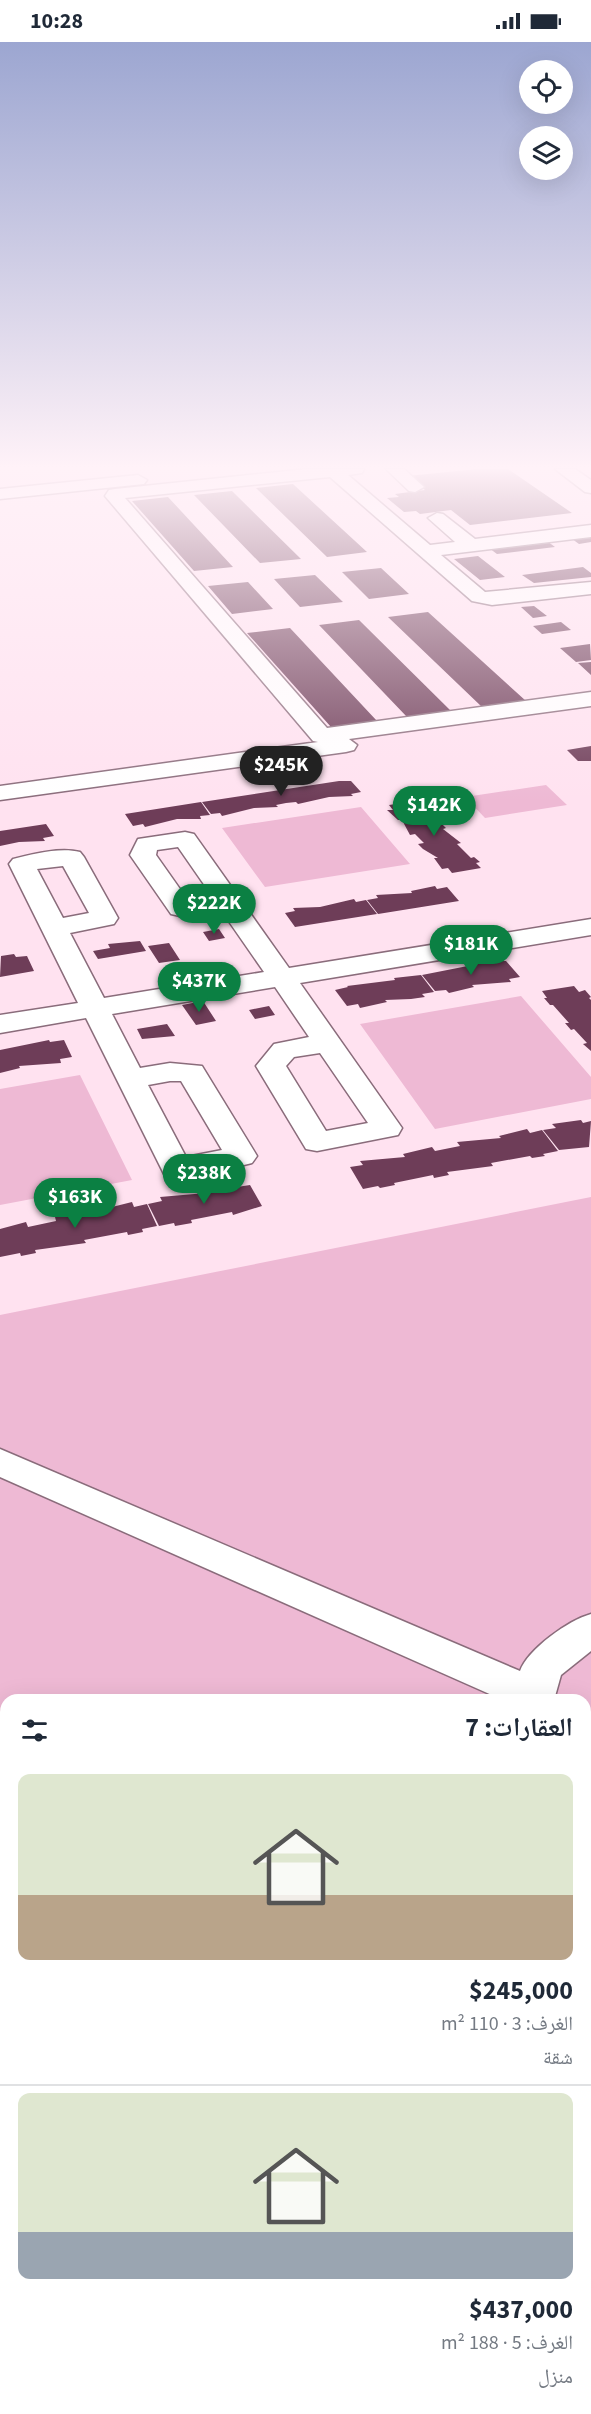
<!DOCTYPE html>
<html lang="ar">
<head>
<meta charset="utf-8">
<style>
	body { margin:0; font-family:"Source Sans 3","Noto Naskh Arabic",sans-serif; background:#f6f6f7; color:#1f2937; direction:rtl; height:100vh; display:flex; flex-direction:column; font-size:22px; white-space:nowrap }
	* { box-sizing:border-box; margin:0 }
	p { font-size:20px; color:#747a83 }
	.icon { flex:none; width:33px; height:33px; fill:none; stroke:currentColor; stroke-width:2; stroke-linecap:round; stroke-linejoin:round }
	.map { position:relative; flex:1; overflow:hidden; direction:ltr }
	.side { position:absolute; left:0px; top:1652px; width:591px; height:722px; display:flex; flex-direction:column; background:#fff; border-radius:18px 18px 0 0; box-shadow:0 6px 24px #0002; direction:rtl }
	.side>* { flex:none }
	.buttons { position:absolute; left:519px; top:18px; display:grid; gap:12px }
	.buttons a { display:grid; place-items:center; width:54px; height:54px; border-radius:50%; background:#fff; box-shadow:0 6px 24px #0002; font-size:30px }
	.price { position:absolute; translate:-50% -51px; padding:0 14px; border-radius:21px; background:#0b8043; color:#fff; font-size:20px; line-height:39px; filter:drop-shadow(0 2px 3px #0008) }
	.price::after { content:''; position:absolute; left:50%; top:36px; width:18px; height:14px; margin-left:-9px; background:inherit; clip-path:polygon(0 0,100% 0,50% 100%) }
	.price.selected { background:#222; color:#fff }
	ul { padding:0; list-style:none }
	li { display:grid; align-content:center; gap:12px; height:318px; padding:0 18px }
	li+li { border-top:2px solid #e0e1e3 }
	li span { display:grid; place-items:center; height:186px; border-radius:12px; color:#555 }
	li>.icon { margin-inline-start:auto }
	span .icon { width:108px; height:108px; fill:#fffc; stroke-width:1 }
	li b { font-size:26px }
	h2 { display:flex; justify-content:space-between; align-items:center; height:72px; padding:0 18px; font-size:26px }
	.status { display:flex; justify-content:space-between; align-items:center; height:42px; padding:0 30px; background:#fff; direction:ltr }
	.status svg { height:16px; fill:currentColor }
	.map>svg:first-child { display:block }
	.green { fill:#eeb9d4 }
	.building { fill:#6e3d58 }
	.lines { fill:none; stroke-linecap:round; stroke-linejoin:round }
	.minor-casing { stroke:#8a6c7b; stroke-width:3 }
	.minor { fill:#fff; fill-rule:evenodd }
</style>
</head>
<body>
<div class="status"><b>10:28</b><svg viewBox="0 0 49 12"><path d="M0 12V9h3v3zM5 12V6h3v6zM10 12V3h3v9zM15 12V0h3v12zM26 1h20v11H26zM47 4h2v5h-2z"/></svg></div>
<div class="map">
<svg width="591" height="2372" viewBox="0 0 591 2372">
	<rect width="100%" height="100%" fill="#ffe2f0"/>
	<path class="green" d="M 546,743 L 567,763 L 485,776 L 465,755 Z
		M 361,765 L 410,822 L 265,845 L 222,786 Z
		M 521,954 L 591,1035 L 591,1057 L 435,1087 L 360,982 Z
		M 80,1033 L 132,1138 L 0,1163 L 0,1047 Z
		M 591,1155 L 591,2309 L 585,2310 L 585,1658 L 6,1658 L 6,2256 L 0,2255 L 0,1273 Z"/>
	<path class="building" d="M 478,427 L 508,427 L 572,471 L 470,483 L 451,468 L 420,472 L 416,469 L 404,470 L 387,456 L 399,455 L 395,452 L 425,448 L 407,434 Z
		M 293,442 L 367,510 L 327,515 L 256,446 Z
		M 232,449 L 301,517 L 260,521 L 194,453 Z
		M 168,455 L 233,525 L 194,529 L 132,459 Z
		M 591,491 L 591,500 L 579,502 L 568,494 Z
		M 543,496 L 555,505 L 497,512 L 485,503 Z
		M 478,514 L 505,535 L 480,538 L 454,517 Z
		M 583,525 L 591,531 L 591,535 L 534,541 L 522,533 Z
		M 381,526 L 409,552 L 369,557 L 342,530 Z
		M 315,533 L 343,560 L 300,565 L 274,537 Z
		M 248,540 L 273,567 L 232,572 L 208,544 Z
		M 534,564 L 547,574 L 533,576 L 521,565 Z
		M 428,570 L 526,659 L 482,665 L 388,575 Z
		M 359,578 L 451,669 L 407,675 L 319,583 Z
		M 561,580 L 571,588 L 542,592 L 533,584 Z
		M 290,586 L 377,679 L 331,685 L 247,591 Z
		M 590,602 L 591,618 L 576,620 L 560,606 Z
		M 591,620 L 591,633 L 578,621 Z
		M 591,704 L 591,719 L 578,719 L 567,708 Z
		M 339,739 L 351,739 L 361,750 L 351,752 L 353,754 L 329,755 L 298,762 L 296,760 L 286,761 L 276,763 L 278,765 L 254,766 L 222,774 L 220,771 L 211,772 L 202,760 Z
		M 416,759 L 424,763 L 429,768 L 425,768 L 438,782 L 441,781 L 446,786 L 443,787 L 461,801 L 457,802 L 471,816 L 474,815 L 480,820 L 476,821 L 481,826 L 452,831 L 448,826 L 442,827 L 434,816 L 438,816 L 423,807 L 418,802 L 424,801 L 415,792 L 410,793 L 402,778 L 398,778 L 387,768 L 393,768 L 389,763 Z
		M 201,760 L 210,773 L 200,774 L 201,777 L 177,777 L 145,785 L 143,782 L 133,784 L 125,772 Z
		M 46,782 L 54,794 L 43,796 L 45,799 L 19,800 L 0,804 L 0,789 Z
		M 435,844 L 437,847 L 447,845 L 459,859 L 378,872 L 367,858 L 378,856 L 376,853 L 412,851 L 411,849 Z
		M 354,857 L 356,860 L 366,858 L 377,872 L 295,885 L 285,871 L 295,869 L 293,866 L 320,865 Z
		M 219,887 L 225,896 L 209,899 L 203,890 Z
		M 140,899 L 146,909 L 98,917 L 93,909 L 110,906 L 108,902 Z
		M 169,901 L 180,918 L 159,921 L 148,904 Z
		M 14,912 L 16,915 L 27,914 L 34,929 L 0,935 L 1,914 Z
		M 493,919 L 506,919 L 520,935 L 509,937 L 511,940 L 472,943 L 474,945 L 449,951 L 446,948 L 435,949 L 422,933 Z
		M 421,933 L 434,950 L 422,952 L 425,955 L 411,957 L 385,958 L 387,960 L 360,966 L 358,962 L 347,964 L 335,948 L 348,945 L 347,944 L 395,938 L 394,936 Z
		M 574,944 L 579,950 L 585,948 L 591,955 L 589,956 L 591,958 L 591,1009 L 583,1002 L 587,1001 L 574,987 L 571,988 L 565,981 L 569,981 L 553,963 L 550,963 L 544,956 L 547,956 L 542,949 Z
		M 203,959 L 216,979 L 196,983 L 182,963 Z
		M 269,964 L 275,973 L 255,977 L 249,968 Z
		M 167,982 L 175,994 L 142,997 L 137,987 Z
		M 49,998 L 50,1000 L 64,998 L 72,1015 L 60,1017 L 61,1021 L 19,1024 L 20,1026 L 0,1031 L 0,1008 Z
		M 581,1078 L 583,1081 L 591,1079 L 589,1105 L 559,1108 L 543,1088 L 556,1086 L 552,1082 Z
		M 527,1087 L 530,1091 L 542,1088 L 558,1109 L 543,1112 L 545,1114 L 532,1116 L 530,1114 L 491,1121 L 493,1124 L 447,1130 L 449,1133 L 434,1136 L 433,1133 L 394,1141 L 395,1143 L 380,1146 L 378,1144 L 363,1147 L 350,1125 L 363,1123 L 360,1119 L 405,1115 L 403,1112 L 432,1105 L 435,1109 L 460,1104 L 457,1100 L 501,1096 L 499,1094 Z
		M 235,1141 L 237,1145 L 250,1143 L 262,1164 L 233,1173 L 232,1170 L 191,1178 L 192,1181 L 175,1184 L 174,1181 L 159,1184 L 148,1162 L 162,1159 L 160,1155 L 206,1151 L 204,1148 Z
		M 132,1160 L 134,1165 L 147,1162 L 157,1184 L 142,1187 L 143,1190 L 128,1193 L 127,1190 L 84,1198 L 86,1201 L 35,1208 L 36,1211 L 21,1214 L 20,1211 L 0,1215 L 0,1187 L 26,1180 L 28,1185 L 56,1179 L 55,1175 L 71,1172 L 87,1171 L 88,1173 L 102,1171 L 100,1168 Z"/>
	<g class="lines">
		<g class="minor-casing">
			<path id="minor" d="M 307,427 L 364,427 L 362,431 L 348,433 L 430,503 L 455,500 L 428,476 L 437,471 L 443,472 L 475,497 L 591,483 L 591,495 L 441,513 L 485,550 L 591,540 L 591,552 L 492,563 L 472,559 L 330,435 L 125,456 L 327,686 L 591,650 L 591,664 L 349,697 L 357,703 L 354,708 L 346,710 L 0,758 L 0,744 L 318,700 L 313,699 L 105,454 L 109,448 L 115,447 Z
				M 386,427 L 404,427 L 424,445 L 415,450 L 409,449 Z
				M 555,427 L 575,427 L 591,438 L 591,451 L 585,450 Z
				M 138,433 L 147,438 L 144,442 L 0,457 L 0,447 Z
				M 185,790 L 194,792 L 289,926 L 591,877 L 591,893 L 300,941 L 402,1086 L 398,1093 L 317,1109 L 306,1107 L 256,1024 L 274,1002 L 309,995 L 275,945 L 112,972 L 140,1026 L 170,1021 L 202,1024 L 257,1114 L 252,1121 C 227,1127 190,1140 165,1134 L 86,976 L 0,991 L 0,973 L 78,961 L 9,822 L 13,817 C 33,812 60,805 80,810 L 84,815 L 118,876 L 114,882 L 70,891 L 104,956 L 264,930 L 221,868 L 180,874 L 171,872 L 130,813 L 138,797 ZM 178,805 L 212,854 L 187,857 L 156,813 L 157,808 ZM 63,824 L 89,871 L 63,876 L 37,827 ZM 320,1011 L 368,1081 L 326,1089 L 286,1024 L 294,1015 ZM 170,1039 L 181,1039 L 222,1108 L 186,1115 L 148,1043 Z
				M 0,1407 L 520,1629 C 528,1607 569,1578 591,1572 L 591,1609 L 561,1633 L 554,1658 L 503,1658 L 0,1435 Z
				M 591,2226 L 591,2280 L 585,2281 L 585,2227 Z"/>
		</g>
		<use href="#minor" class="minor"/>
	</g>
	<linearGradient id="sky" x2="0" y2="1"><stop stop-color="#9ca6d1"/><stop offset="0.56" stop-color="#fff2f8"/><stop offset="1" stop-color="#fff2f8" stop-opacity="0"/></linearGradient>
	<rect width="591" height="759" fill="url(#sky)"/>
</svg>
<div class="buttons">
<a><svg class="icon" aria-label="locate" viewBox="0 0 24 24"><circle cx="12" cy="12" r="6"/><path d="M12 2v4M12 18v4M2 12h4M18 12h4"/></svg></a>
<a><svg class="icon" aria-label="layers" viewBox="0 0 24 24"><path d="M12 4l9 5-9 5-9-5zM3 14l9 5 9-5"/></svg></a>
</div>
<b class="price selected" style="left:281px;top:755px">$245K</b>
<b class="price" style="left:434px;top:795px">$142K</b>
<b class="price" style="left:214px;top:893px">$222K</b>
<b class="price" style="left:471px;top:934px">$181K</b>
<b class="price" style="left:199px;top:971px">$437K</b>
<b class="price" style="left:204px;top:1163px">$238K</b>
<b class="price" style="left:75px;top:1187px">$163K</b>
<section class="side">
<h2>العقارات: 7<svg class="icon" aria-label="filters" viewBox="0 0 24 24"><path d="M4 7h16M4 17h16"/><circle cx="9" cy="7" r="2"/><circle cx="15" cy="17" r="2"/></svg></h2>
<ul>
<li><span style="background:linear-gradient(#dfe7d0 65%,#b9a48a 0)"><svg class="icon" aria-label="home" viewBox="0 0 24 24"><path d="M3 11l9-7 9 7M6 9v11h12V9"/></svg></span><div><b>$245,000</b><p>الغرف: 3 · 110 m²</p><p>شقة</p></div></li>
<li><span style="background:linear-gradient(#dfe7d0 75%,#9aa5b1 0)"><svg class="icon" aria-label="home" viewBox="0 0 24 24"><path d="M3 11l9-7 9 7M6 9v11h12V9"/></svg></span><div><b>$437,000</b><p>الغرف: 5 · 188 m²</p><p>منزل</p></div></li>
</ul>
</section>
</div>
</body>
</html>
